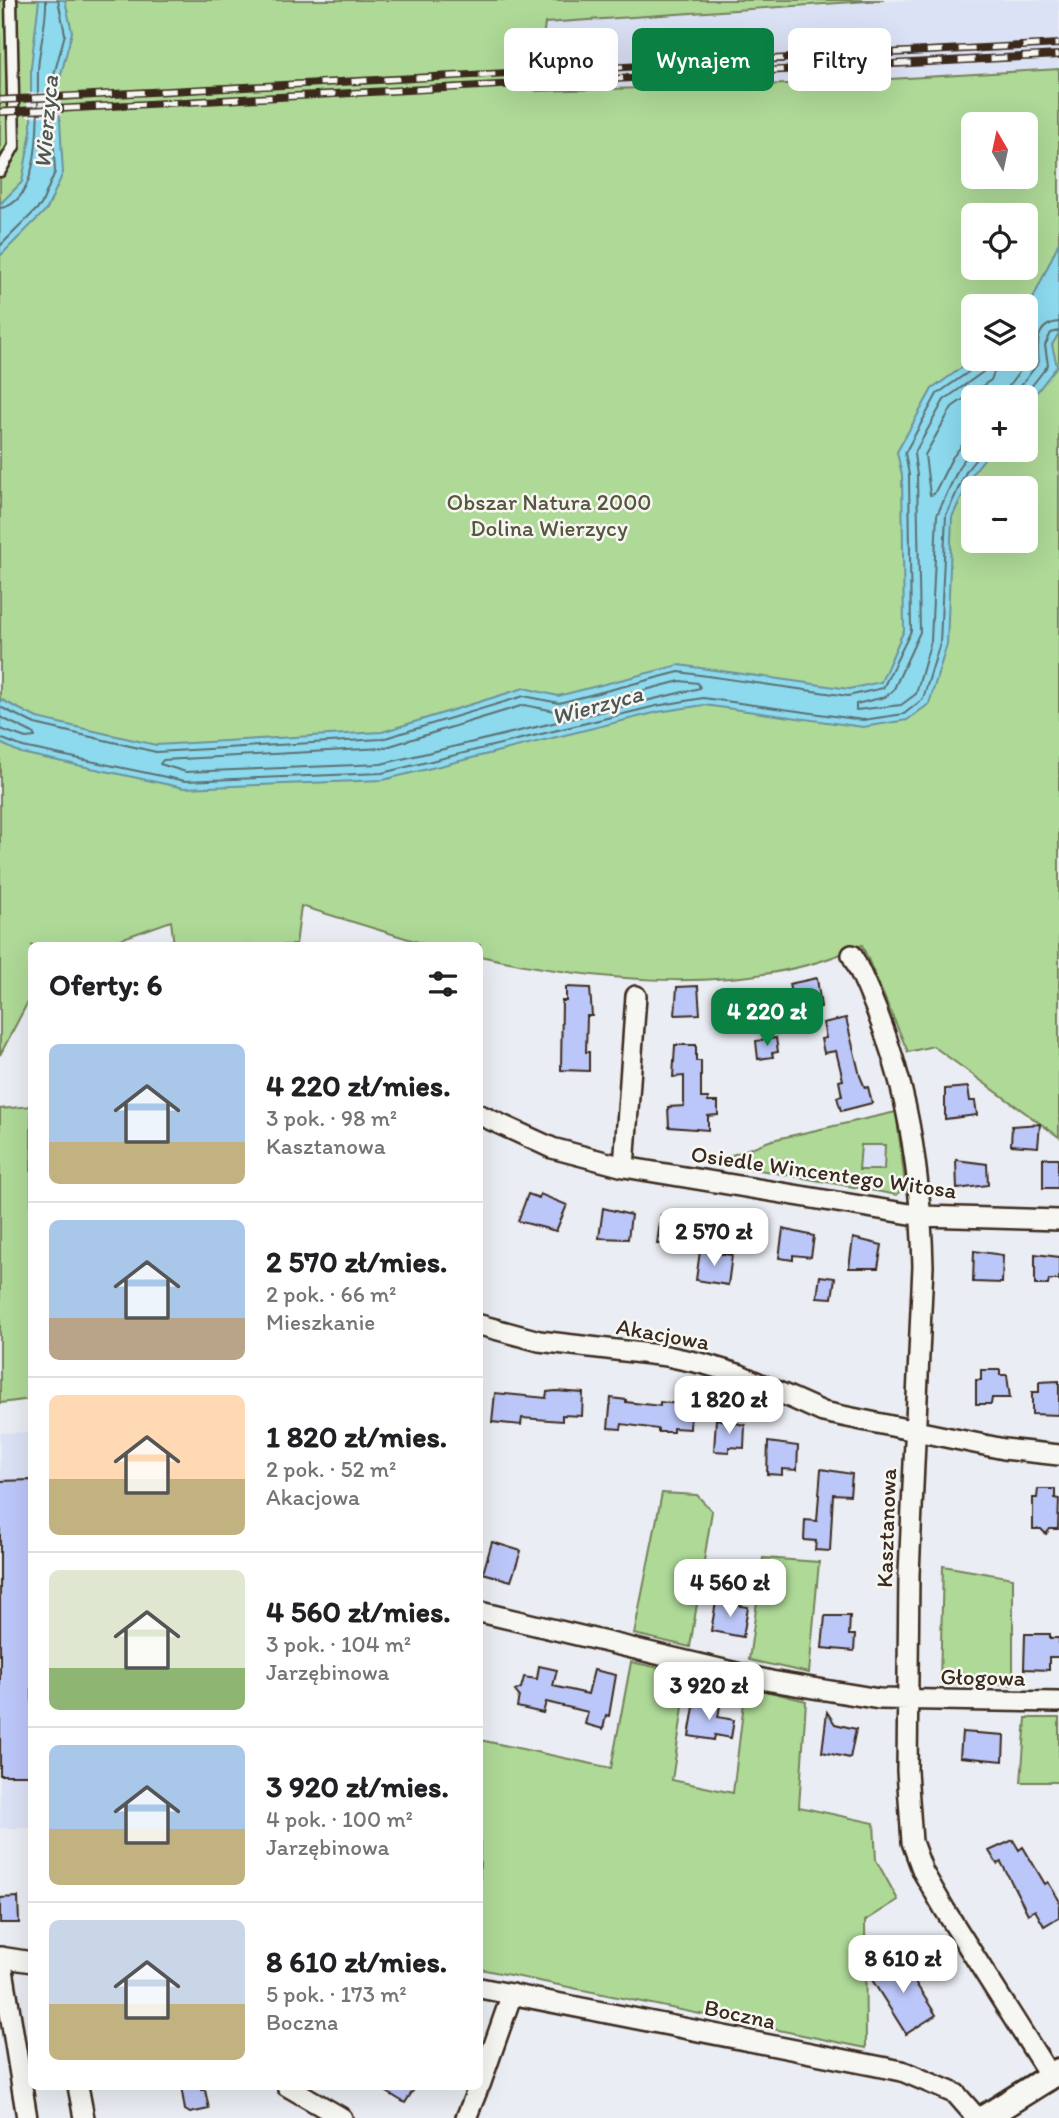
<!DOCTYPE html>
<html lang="pl">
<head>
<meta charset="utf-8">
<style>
	body { margin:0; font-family:Itim,sans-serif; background:#f2f2f2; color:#202124; height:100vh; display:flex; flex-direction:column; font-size:26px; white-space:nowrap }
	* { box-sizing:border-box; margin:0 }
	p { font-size:23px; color:#757577 }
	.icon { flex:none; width:38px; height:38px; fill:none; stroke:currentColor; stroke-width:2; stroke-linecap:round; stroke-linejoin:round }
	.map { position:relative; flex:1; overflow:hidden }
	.side { position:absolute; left:28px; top:942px; width:455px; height:1148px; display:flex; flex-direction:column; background:#fff; border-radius:10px; box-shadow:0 7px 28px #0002 }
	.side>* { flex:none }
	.hud { position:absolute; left:504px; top:28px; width:450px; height:63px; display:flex; gap:14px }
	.needle { width:46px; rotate:351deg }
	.tools { position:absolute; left:961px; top:112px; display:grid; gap:14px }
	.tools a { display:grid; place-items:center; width:77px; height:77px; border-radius:10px; background:#fff; box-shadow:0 7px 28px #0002; font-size:35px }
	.price { position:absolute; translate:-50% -60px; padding:0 16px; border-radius:14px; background:#fff; color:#222; font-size:23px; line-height:46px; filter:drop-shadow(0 2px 4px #0008) }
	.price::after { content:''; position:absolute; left:50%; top:42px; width:21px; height:16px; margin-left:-10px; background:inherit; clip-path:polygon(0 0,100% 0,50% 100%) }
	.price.current { background:#0b8043; color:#fff }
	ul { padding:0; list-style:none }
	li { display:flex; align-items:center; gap:21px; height:175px; padding:0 21px }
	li+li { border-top:2px solid #e0e0e0 }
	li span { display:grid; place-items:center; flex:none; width:196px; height:140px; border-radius:10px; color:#555 }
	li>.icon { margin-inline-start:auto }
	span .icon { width:84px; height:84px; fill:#fffc; stroke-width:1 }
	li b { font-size:30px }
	h2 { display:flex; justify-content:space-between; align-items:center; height:84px; padding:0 21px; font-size:30px }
	.pill { padding:0 24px; border-radius:10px; background:#fff; box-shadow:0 7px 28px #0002; font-size:24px; line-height:63px }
	.pill.current { background:#0b8043; color:#fff }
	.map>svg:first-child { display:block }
	.built { fill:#dce2f5 }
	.green { fill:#aed997; stroke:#74825a; stroke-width:2; fill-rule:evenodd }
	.water { fill:#8dd9ee; stroke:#6c939b; stroke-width:2 }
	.pier { fill:#eaedf3 }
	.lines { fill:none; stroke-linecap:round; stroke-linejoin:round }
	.shore { stroke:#5c7071; stroke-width:2 }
	.building { fill:#bcc7f9; stroke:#3b2a1e; stroke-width:2 }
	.service-casing { stroke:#3b2a1e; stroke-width:15 }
	.minor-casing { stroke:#3b2a1e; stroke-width:24 }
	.tertiary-casing { stroke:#3b2a1e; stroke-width:30 }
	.service { stroke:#f6f6f2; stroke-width:10 }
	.minor { stroke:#f6f6f2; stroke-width:19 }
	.tertiary { stroke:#f6f6f2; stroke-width:24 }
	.rail-casing { stroke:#3b2a1e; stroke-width:8 }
	.rail { stroke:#f6f6f2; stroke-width:5; stroke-dasharray:16; stroke-linecap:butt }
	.labels { text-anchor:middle; stroke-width:5; stroke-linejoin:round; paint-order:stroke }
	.park-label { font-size:23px; fill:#58563c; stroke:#f6f6f2 }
	.street-label { font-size:23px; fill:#3b2a1e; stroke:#f6f6f2 }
	.water-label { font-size:24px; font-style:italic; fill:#505652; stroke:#f6f6f2 }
</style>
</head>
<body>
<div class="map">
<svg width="1059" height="2118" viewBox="0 0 1059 2118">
	<rect width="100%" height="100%" fill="#eaedf3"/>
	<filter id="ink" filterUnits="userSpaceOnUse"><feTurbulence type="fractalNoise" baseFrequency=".0143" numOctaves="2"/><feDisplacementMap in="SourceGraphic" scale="14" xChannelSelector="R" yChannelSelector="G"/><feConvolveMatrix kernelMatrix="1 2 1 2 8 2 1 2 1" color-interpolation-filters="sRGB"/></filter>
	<g filter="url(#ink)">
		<path class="built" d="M 911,0 L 1059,0 L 1059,79 L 59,129 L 428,30 Z
			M 861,1145 L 885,1145 L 884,1170 L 859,1170 Z
			M 31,1432 L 31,1828 L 0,1828 L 0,1433 Z"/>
		<path class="green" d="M 0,0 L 884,0 L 545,23 L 536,91 L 822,83 L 1059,69 L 1059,1137 L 933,1046 L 908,1052 L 862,945 C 751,998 597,982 480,956 L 480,945 L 428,945 L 301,906 L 296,945 L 174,945 L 171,921 L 104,945 L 32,945 L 31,996 L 0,1055 ZM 973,124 L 1026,124 L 1026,177 L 973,177 ZM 973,215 L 1026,215 L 1026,268 L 973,268 ZM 973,306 L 1026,306 L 1026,359 L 973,359 ZM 973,397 L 1026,397 L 1026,450 L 973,450 ZM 973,488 L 1026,488 L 1026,541 L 973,541 Z
			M 31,1106 L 31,1399 L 0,1403 L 0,1109 Z
			M 896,1112 L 905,1183 L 897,1195 L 748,1168 L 724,1158 L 772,1140 ZM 861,1145 L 885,1145 L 884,1170 L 859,1170 Z
			M 662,1493 L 697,1495 L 712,1511 L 690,1647 L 634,1634 Z
			M 763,1558 L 819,1562 L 809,1673 L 749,1660 Z
			M 943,1566 L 1013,1578 L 1013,1685 L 940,1683 Z
			M 631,1662 L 688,1674 L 672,1780 L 733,1793 L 746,1686 L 806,1701 L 799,1807 L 874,1823 L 876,1860 L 898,1900 L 865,1921 L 866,2048 L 480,1969 L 480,1740 L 611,1768 Z
			M 1026,1718 L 1059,1718 L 1059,1782 L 1021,1782 Z"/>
		<path class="water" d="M 39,0 L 65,0 L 72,32 L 58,86 L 63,173 L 47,209 L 0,256 L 0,204 L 22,182 L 31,131 L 31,67 Z
			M 1059,242 L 1059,333 L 1052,345 L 1057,366 L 1026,406 L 1026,397 L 973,397 L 973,450 L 991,450 L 973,473 L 952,517 L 947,644 L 929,704 L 907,720 L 863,727 L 704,705 L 658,712 L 383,780 L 184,788 L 21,753 L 0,743 L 0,699 L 37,718 L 156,745 L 382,732 L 524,688 L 558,696 L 679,665 L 849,689 L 881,682 L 904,630 L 902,475 L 897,452 L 932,389 L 971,361 L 1026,359 L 1026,314 Z"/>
		<path class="pier" d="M 59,89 L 61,89 L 61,118 L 60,115 L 27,117 L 27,93 L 59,92 Z"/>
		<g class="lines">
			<path class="shore" d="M 0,208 C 45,203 37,102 38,70 C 39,47 47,24 46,0
				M 0,246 L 41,205 L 55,172 L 51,86 L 65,34 L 58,0
				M 1001,397 L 1028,360 L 1026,335
				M 1012,397 L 1039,362 C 1037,345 1035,324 1059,322
				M 1023,397 L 1048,365 L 1045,345 L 1051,333 L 1059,331
				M 973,431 L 952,458 L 934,494 L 930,495 L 925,455 L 952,407 L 991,380 L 999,359
				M 973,448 L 960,465 L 937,515 L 931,641 L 916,694 L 901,705 L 856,710 L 856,704 L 885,697 L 893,691 L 920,632 L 917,475 L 914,454 L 944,400 L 983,372 L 989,359
				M 680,681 L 698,683 L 700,688 L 381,764 L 186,772 L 160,764 L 163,760 L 383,748 L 524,705 L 560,712 Z
				M 0,707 L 35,724 L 156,752 L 382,739 L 524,696 L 559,703 L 679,672 L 848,696 L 883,688 L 911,631 L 909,475 L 905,453 L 937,394 L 977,366 L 980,359
				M 0,717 L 33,733 L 35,737 L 26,738 L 0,729
				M 0,738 L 23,747 L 185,781 L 382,773 L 656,706 L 703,698 L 863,720 L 904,714 L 923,699 L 940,643 L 946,515 L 967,470 L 983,450"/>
		</g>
		<path class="building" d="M 817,978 L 821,1007 L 801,1012 L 797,997 L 792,998 L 789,984 Z
			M 698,986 L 700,1014 L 675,1015 L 677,987 Z
			M 566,987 L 590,988 L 592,1016 L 587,1016 L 586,1052 L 589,1052 L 589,1071 L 561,1070 L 562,1001 L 566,1001 Z
			M 846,1018 L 860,1076 L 865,1088 L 868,1087 L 872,1103 L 841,1111 L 837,1097 L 842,1096 L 839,1081 L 843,1080 L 836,1051 L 824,1053 L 821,1039 L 826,1038 L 823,1023 Z
			M 776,1038 L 778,1052 L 772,1053 L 773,1057 L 758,1059 L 756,1041 Z
			M 675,1045 L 696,1045 L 696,1061 L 701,1061 L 701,1098 L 708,1098 L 708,1102 L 718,1102 L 718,1115 L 708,1116 L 708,1130 L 669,1127 L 668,1107 L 684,1106 L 684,1076 L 673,1077 Z
			M 968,1087 L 970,1101 L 975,1101 L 977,1115 L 945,1119 L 945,1089 Z
			M 1040,1124 L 1038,1147 L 1011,1145 L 1012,1126 Z
			M 1043,1158 L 1058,1158 L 1058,1188 L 1043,1188 Z
			M 956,1160 L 987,1164 L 988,1185 L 957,1189 Z
			M 528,1194 L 539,1198 L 540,1194 L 567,1205 L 556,1231 L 518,1221 Z
			M 603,1208 L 631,1215 L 628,1239 L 599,1238 Z
			M 661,1215 L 692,1222 L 690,1243 L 657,1244 Z
			M 723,1224 L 754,1231 L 751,1251 L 735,1249 L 734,1254 L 720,1253 Z
			M 783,1229 L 814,1236 L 811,1257 L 793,1255 L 793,1260 L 779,1258 Z
			M 853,1238 L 882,1245 L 878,1268 L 849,1268 Z
			M 700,1251 L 732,1255 L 728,1285 L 696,1280 Z
			M 974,1251 L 1003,1255 L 1002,1283 L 973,1282 Z
			M 1035,1254 L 1059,1257 L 1059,1280 L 1049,1280 L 1048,1285 L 1035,1285 Z
			M 820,1276 L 835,1278 L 832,1298 L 817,1297 Z
			M 981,1370 L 1000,1370 L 1000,1375 L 1007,1375 L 1010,1398 L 992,1398 L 991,1404 L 976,1404 L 976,1380 L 981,1380 Z
			M 1059,1381 L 1059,1415 L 1032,1414 L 1032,1392 L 1039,1392 L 1039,1382 Z
			M 556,1391 L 583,1393 L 582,1416 L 562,1415 L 562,1421 L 522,1418 L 521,1425 L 492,1422 L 495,1393 L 546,1398 L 547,1392 Z
			M 611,1398 L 626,1400 L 626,1402 L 660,1406 L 660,1402 L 679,1404 L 679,1406 L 691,1407 L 690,1429 L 673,1428 L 673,1432 L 658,1432 L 658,1429 L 622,1424 L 621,1429 L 608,1428 Z
			M 716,1419 L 745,1425 L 744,1448 L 729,1447 L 729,1452 L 714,1451 Z
			M 768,1442 L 798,1446 L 797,1470 L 782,1469 L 782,1475 L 767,1474 Z
			M 821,1469 L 852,1474 L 850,1495 L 833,1494 L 830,1551 L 815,1550 L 816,1541 L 804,1540 L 805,1520 L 817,1521 Z
			M 32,1480 L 32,1775 L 0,1775 L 0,1481 Z
			M 1038,1489 L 1055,1489 L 1055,1498 L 1059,1499 L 1058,1529 L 1050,1529 L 1046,1534 L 1041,1529 L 1033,1529 L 1033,1498 L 1037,1498 Z
			M 492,1542 L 521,1551 L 511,1581 L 483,1573 Z
			M 716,1602 L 748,1607 L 743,1637 L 711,1631 Z
			M 825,1616 L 850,1616 L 849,1635 L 855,1635 L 854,1651 L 822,1648 Z
			M 1025,1634 L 1050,1634 L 1050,1638 L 1059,1638 L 1059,1657 L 1049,1657 L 1049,1670 L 1024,1669 Z
			M 539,1666 L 557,1670 L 553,1686 L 588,1694 L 594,1670 L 616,1675 L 609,1716 L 606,1715 L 603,1729 L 585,1724 L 588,1712 L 546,1702 L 543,1713 L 517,1707 L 519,1696 L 515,1691 L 521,1688 L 524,1677 L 537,1679 Z
			M 695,1701 L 720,1706 L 718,1717 L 734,1720 L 731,1738 L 715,1735 L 714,1740 L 689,1736 Z
			M 827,1712 L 835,1724 L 856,1729 L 850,1758 L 822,1752 Z
			M 962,1732 L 1004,1735 L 1003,1761 L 960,1757 Z
			M 1013,1840 L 1019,1850 L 1023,1847 L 1045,1884 L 1048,1882 L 1059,1900 L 1059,1917 L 1044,1926 L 1035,1910 L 1028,1914 L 1001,1862 L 997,1864 L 989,1851 Z
			M 18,1897 L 19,1923 L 0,1923 L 0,1898 Z
			M 899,1957 L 936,2015 L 906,2034 L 869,1975 Z
			M 181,2086 L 201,2086 L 201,2090 L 205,2090 L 209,2109 L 190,2113 L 185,2110 Z
			M 377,2086 L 416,2086 L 405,2103 Z"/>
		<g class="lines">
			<g class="service-casing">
				<path id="service" d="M 0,171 L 14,146 L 11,0"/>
			</g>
			<g class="minor-casing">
				<path id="minor" d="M 852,955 C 903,1058 920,1152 923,1266 L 909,1574 L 907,1771 L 912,1842 L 923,1872 L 945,1910 L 1050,2076
					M 480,1115 L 552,1148 L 624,1167 L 922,1216 L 1059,1220
					M 624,1167 L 636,996
					M 480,1325 L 539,1341 L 667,1356 L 704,1364 L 738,1374 L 823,1412 L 1004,1449 L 1059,1455
					M 480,1612 L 771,1681 L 879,1699 L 1059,1702
					M 0,1957 L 32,1962
					M 1,1957 L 27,2118
					M 480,1988 L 902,2071 L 956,2094 L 977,2118
					M 480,2085 L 512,1994
					M 78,2086 L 84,2118
					M 287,2086 L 342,2118
					M 466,2118 L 479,2086"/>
			</g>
			<g class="tertiary-casing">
				<path id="tertiary" d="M 984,2118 L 1059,2071"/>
			</g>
			<use href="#service" class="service"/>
			<use href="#minor" class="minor"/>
			<use href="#tertiary" class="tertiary"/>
			<g class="rail-casing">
				<path id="rail" d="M 0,100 L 1059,44
					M 0,112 L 1059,55"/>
			</g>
			<use href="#rail" class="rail"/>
		</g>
	</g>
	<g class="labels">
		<g class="park-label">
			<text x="549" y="510">Obszar Natura 2000<tspan x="549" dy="26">Dolina Wierzycy</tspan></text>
		</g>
		<g class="street-label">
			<text transform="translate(824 1172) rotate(8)" y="8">Osiedle Wincentego Witosa</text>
			<text transform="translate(663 1334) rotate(10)" y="8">Akacjowa</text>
			<text transform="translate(886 1528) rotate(-88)" y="8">Kasztanowa</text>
			<text transform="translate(983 1677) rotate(1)" y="8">Głogowa</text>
			<text transform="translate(740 2014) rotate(12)" y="8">Boczna</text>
		</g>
		<g class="water-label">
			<text transform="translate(46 122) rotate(-85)" y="8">Wierzyca</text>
			<text transform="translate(597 705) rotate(-15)" y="8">Wierzyca</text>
		</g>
	</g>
</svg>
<div class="tools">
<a><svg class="needle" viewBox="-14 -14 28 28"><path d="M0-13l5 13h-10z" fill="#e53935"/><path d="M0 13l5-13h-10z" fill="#757577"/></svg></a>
<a><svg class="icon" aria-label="locate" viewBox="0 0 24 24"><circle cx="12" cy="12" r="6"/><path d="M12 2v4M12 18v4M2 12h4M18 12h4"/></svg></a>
<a><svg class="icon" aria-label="layers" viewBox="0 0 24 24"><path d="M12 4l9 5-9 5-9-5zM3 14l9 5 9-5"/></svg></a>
<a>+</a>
<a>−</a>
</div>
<b class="price current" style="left:767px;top:1048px">4 220 zł</b>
<b class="price" style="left:714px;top:1268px">2 570 zł</b>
<b class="price" style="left:729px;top:1436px">1 820 zł</b>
<b class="price" style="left:730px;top:1619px">4 560 zł</b>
<b class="price" style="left:709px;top:1722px">3 920 zł</b>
<b class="price" style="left:903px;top:1995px">8 610 zł</b>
<div class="hud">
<a class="pill">Kupno</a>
<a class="pill current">Wynajem</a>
<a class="pill">Filtry</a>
</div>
<section class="side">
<h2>Oferty: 6<svg class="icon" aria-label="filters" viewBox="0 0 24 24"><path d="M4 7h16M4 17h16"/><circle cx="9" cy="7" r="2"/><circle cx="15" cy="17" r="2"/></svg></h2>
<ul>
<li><span style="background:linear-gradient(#a9c7e8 70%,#c2b280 0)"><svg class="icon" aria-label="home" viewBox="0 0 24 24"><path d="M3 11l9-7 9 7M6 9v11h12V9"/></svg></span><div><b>4 220 zł/mies.</b><p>3 pok. · 98 m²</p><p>Kasztanowa</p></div></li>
<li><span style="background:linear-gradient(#a9c7e8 70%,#b9a48a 0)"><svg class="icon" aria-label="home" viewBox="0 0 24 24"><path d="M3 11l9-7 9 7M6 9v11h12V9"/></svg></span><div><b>2 570 zł/mies.</b><p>2 pok. · 66 m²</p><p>Mieszkanie</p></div></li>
<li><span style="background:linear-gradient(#ffd9b3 60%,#c2b280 0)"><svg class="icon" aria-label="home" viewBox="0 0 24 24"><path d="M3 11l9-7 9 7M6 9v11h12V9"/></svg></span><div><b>1 820 zł/mies.</b><p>2 pok. · 52 m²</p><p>Akacjowa</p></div></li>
<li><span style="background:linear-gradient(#dfe7d0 70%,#8fb573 0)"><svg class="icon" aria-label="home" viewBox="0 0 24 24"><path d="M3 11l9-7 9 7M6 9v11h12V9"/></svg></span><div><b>4 560 zł/mies.</b><p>3 pok. · 104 m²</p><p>Jarzębinowa</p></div></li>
<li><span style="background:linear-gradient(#a9c7e8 60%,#c2b280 0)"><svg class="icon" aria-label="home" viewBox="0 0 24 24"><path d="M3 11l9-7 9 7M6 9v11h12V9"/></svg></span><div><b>3 920 zł/mies.</b><p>4 pok. · 100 m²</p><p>Jarzębinowa</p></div></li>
<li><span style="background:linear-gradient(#c9d6e8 60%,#c2b280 0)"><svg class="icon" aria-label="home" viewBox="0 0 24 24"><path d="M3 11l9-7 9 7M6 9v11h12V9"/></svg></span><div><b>8 610 zł/mies.</b><p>5 pok. · 173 m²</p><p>Boczna</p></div></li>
</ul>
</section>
</div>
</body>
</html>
